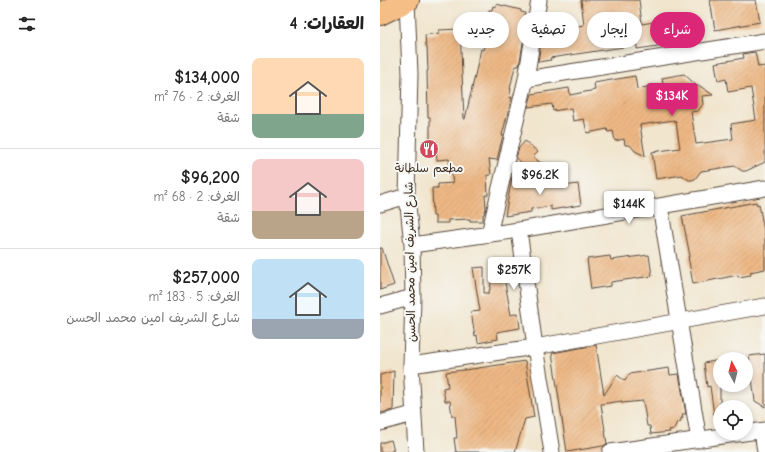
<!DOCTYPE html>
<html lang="ar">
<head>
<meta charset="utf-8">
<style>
	body { margin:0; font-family:"Comic Neue","Playpen Sans Arabic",sans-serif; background:#f2f2f2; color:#222; direction:rtl; height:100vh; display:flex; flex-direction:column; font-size:15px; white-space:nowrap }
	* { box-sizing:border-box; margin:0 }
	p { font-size:13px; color:#767676 }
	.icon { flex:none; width:22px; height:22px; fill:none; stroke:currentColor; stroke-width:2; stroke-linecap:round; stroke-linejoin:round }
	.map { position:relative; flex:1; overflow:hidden; direction:ltr }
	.sheet { display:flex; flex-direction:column; background:#fff; width:380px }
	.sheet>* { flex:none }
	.banner { position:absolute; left:12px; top:12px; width:313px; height:36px; direction:rtl; display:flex; gap:8px }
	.needle { width:26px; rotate:353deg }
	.tools { position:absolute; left:333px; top:352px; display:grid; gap:8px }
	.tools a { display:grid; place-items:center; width:40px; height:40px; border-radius:50%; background:#fff; box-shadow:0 2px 6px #0003; font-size:20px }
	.price { position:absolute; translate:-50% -34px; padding:0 9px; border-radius:4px; background:#fff; color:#222; font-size:13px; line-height:26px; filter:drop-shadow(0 1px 2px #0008) }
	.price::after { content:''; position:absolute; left:50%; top:24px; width:12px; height:9px; margin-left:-6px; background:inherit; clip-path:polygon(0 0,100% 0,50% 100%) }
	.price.on { background:#db2777; color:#fff }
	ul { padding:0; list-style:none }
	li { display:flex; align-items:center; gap:12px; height:100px; padding:0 16px }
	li+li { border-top:1px solid #e0e0e0 }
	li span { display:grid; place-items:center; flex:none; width:112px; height:80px; border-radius:8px; color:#555 }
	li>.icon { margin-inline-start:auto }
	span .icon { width:48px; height:48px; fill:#fffc; stroke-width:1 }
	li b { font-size:17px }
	h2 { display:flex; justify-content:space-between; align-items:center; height:48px; padding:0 16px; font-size:17px }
	.tag { padding:0 14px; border-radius:18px; background:#fff; box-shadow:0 2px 6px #0003; font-size:14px; line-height:36px }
	.tag.on { background:#db2777; color:#fff }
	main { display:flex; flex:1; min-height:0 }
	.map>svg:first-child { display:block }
	.building { fill:url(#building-hatch) }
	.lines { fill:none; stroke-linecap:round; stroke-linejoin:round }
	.street-casing { stroke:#564638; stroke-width:17 }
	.primary-casing { stroke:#564638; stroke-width:24 }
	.street { stroke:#fff; stroke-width:15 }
	.primary { stroke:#f5be86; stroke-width:22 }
	.labels { text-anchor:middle; stroke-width:4; stroke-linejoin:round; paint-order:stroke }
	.poi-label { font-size:12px; fill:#3b2a1e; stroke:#f6f6f2 }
	.street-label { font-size:12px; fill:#3b2a1e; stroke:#f6f6f2 }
</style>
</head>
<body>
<main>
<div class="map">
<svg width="385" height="452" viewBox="0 0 385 452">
	<defs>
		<pattern id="building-hatch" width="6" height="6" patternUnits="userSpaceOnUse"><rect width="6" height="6" fill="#edb884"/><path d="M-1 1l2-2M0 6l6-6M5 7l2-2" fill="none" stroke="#cc9e72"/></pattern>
	</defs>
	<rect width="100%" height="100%" fill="#f6f6f2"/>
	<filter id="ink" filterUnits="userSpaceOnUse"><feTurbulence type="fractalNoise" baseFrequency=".025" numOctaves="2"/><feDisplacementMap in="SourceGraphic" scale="8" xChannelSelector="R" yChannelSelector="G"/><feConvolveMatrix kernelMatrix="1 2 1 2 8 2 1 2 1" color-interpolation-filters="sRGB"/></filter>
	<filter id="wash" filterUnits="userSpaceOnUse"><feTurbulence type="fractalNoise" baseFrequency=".012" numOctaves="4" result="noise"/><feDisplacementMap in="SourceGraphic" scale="16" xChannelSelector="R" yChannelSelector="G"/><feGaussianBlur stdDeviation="0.9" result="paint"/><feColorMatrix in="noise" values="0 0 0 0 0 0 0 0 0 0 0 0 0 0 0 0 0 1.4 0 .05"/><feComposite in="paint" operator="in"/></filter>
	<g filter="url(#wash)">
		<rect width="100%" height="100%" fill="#f1e5cd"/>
		<g id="blocks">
			<path class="building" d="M 201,0 L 259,0 L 262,24 L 274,22 L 278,46 L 257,49 L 257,45 L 170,58 L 171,60 L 158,62 L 163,29 L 165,28 L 166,31 L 204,25 Z
				M 330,0 L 376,0 L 380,22 L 335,30 Z
				M 116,4 L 141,10 L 141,12 L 145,13 L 144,15 L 147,15 L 143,33 L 145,32 L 139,66 L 135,66 L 130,89 L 131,89 L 129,98 L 132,97 L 122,135 L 123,135 L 117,160 L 109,159 L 111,175 L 107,175 L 108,195 L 105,195 L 106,209 L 104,214 L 103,214 L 103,221 L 90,221 L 90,219 L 68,220 L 68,223 L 55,223 L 55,216 L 53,216 L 52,188 L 58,188 L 58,184 L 73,183 L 69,159 L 57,160 L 56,151 L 49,152 L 49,139 L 50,139 L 50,117 L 48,117 L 47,71 L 48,71 L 47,46 L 46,46 L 45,35 L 59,33 L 59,30 L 80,29 L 84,119 L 85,119 L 101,49 L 103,50 L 109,26 L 106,25 L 109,10 L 112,10 L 113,6 L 116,7 Z
				M 375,52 L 378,67 L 385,66 L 385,162 L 366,171 L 362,171 L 355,166 L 321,171 L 315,179 L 312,180 L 309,180 L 302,175 L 276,179 L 272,152 L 300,148 L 296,122 L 295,122 L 294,120 L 260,125 L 265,156 L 255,151 L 250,145 L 245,145 L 244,139 L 235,141 L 233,131 L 228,132 L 227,129 L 207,133 L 204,119 L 193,121 L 191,108 L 173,111 L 172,104 L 148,107 L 152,94 L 189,88 L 190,95 L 215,90 L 214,83 L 255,76 L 257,89 L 283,84 L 282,78 L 304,74 L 317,86 L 320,86 L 333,95 L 322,96 L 323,104 L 318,111 L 311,112 L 316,144 L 353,139 L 351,124 L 376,120 L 371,88 L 348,92 L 346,79 L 338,81 L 335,63 L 364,58 L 363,54 Z
				M 145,141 L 158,152 L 153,157 L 162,164 L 154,173 L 136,158 L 139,148 Z
				M 132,177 L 158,181 L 159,186 L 176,183 L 176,187 L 198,184 L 201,205 L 171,210 L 171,206 L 151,209 L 151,212 L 125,216 Z
				M 376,202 L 377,205 L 379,204 L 385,236 L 385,269 L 370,272 L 371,275 L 358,277 L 358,275 L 313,284 L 308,256 L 310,256 L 302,216 Z
				M 0,248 L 2,248 L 14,285 L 0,290 Z
				M 269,255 L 272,276 L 231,282 L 231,286 L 211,289 L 207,259 L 230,256 L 231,260 Z
				M 104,267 L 104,293 L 109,293 L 113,274 L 123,272 L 131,315 L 138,313 L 140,328 L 117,332 L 118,339 L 98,343 L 97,335 L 95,336 L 91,312 L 100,311 L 93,268 Z
				M 216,345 L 224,395 L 237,375 L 245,381 L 249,374 L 289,368 L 290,375 L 299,374 L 306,414 L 302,414 L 303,418 L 301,418 L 301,421 L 297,422 L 294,429 L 289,430 L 290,432 L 271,434 L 270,426 L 267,426 L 263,401 L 242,403 L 242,401 L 221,404 L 227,444 L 223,446 L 187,452 L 172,353 Z
				M 385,354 L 385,407 L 375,401 L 369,356 Z
				M 340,360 L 340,414 L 334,415 L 330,386 L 327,387 L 324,363 Z
				M 145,361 L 154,417 L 145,419 L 135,452 L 76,452 L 74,438 L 77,438 L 75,416 L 72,416 L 70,401 L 65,401 L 63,388 L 68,387 L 66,372 L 92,369 Z
				M 14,371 L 13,410 L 0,413 L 0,375 Z
				M 11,440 L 14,450 L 12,450 L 12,452 L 0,452 L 0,443 Z"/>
		</g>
	</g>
	<g filter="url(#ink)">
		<use href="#blocks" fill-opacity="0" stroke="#564638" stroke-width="1"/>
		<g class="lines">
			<g class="street-casing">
				<path id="street" d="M 27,1 L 30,74 L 27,196 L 32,245 L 33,297 L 31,365 L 36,452
					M 146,79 L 385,41
					M 0,204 L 27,196
					M 280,206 L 319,440
					M 139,230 L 155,347 L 172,452
					M 109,234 L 146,79 L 159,0
					M 32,245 L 139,230 L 385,188
					M 0,306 L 33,297
					M 31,365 L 155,347 L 385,306
					M 0,423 L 33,414
					M 382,431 L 385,452
					M 230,452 L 385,430"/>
			</g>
			<g class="primary-casing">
				<path id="primary" d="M 0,14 L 28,0"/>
			</g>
			<use href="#street" class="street"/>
			<use href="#primary" class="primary"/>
		</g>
	</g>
	<defs>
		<g id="restaurant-disc" transform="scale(1)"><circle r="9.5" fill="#d1495b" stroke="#f6f6f2"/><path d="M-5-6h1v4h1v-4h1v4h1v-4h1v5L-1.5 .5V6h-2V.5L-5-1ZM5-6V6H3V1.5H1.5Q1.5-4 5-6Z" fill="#fff"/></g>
	</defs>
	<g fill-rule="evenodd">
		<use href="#restaurant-disc" x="49" y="149"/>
	</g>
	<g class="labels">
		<g class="poi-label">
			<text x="49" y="172">مطعم سلطانة</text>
		</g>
		<g class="street-label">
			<text transform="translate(30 262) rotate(-91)" y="4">شارع الشريف امين محمد الحسن</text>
		</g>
	</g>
</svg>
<div class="tools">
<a><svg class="needle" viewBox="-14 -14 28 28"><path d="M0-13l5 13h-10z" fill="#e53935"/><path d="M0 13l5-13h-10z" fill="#767676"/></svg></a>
<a><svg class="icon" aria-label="locate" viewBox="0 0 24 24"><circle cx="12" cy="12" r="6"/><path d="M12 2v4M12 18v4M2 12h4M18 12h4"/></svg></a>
</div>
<b class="price on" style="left:292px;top:117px">$134K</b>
<b class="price" style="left:160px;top:196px">$96.2K</b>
<b class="price" style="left:249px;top:225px">$144K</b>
<b class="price" style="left:134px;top:291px">$257K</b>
<div class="banner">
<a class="tag on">شراء</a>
<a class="tag">إيجار</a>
<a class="tag">تصفية</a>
<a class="tag">جديد</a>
</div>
</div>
<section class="sheet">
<h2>العقارات: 4<svg class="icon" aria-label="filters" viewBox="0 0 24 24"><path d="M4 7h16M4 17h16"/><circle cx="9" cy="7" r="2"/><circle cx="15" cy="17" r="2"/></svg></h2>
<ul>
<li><span style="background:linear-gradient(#ffd9b3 70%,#7fa58c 0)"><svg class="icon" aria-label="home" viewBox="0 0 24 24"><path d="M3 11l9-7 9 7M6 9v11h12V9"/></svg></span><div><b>$134,000</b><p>الغرف: 2 · 76 m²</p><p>شقة</p></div></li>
<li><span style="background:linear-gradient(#f6c9c9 65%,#b9a48a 0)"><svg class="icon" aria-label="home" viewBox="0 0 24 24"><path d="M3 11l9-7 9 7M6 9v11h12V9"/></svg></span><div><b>$96,200</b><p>الغرف: 2 · 68 m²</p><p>شقة</p></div></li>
<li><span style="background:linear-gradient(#bfe0f5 75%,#9aa5b1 0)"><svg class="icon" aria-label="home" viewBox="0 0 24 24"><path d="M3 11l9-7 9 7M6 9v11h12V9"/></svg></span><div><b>$257,000</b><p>الغرف: 5 · 183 m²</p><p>شارع الشريف امين محمد الحسن</p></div></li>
</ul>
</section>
</main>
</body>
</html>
